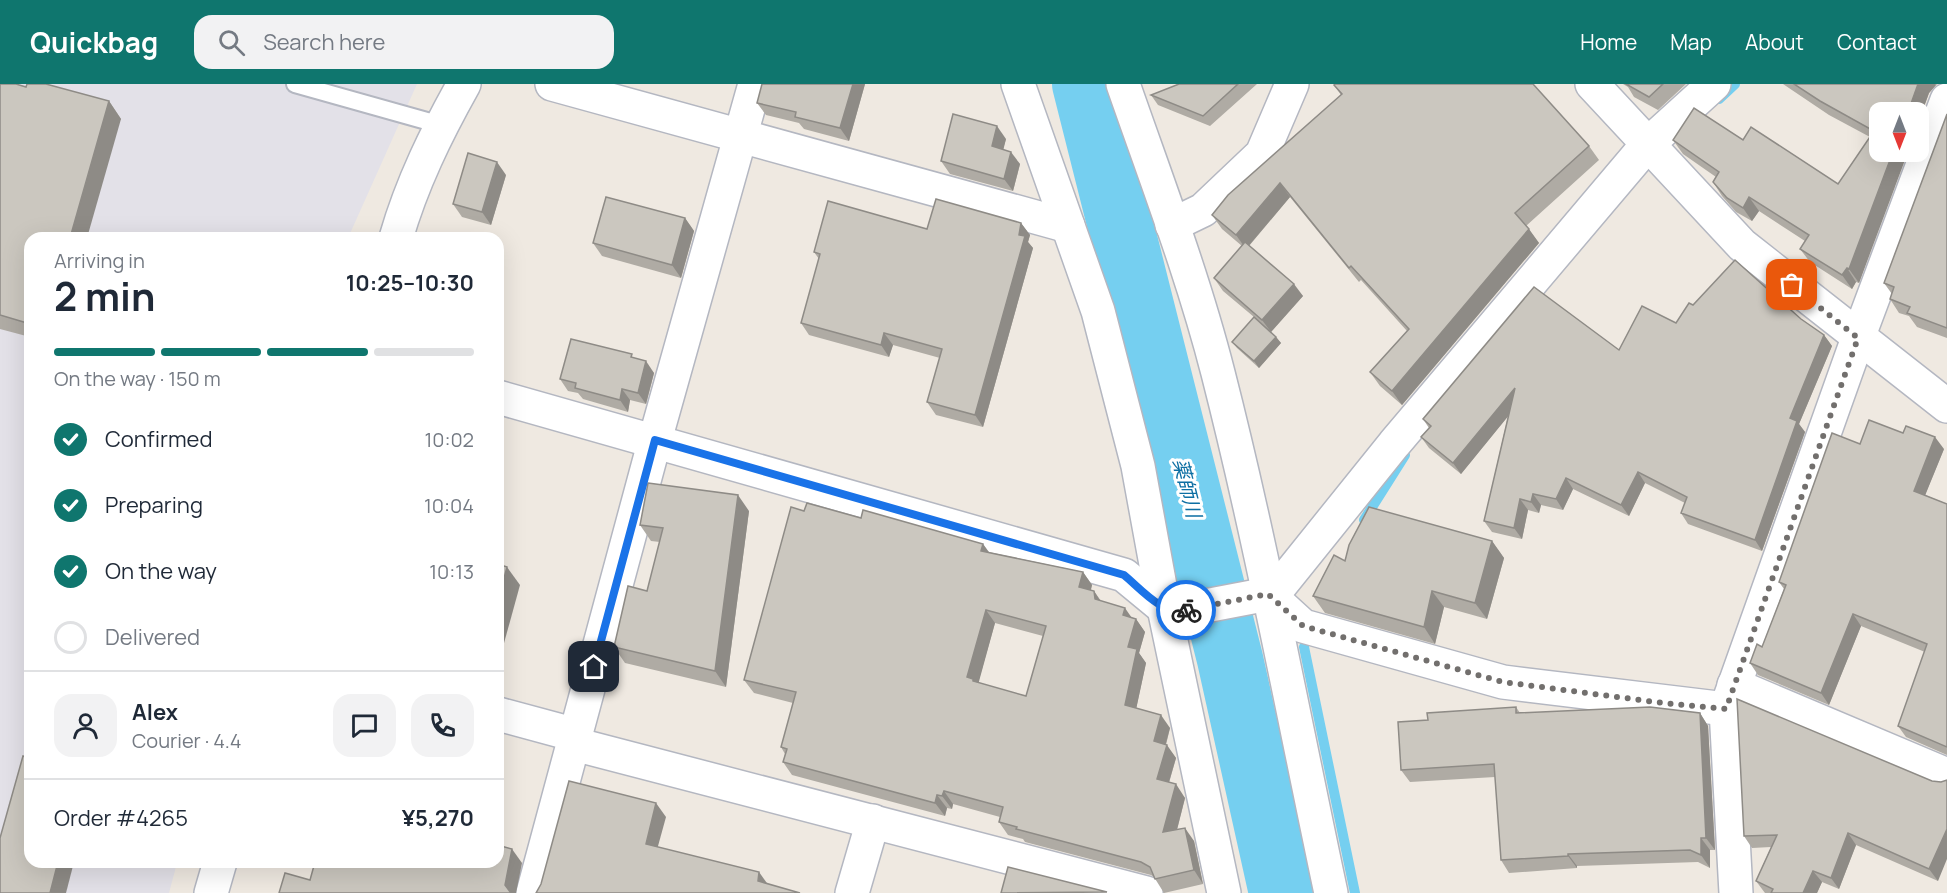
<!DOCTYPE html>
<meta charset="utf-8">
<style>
body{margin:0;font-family:Manrope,"Noto Sans JP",sans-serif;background:#f2f2f3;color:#1f2937;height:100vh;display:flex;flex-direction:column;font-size:22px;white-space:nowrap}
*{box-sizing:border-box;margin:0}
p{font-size:20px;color:#747a83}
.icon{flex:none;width:33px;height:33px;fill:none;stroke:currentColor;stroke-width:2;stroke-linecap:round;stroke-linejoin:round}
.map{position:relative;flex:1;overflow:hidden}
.drawer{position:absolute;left:24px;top:148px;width:480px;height:636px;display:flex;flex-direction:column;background:#fff;border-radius:18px;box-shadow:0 6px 24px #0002}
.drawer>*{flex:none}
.needle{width:39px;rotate:180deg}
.buttons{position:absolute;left:1869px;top:18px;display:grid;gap:12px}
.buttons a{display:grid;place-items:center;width:60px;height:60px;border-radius:12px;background:#fff;box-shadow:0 6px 24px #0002;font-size:30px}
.pin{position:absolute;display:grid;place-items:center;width:51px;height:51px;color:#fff;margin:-26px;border-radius:12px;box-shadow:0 3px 9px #0006}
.courier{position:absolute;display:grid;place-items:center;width:60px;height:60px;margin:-30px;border:4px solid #1a73e8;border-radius:50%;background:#fff;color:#222;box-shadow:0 2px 8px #0007}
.head em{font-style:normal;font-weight:700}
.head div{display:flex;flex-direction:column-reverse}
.head{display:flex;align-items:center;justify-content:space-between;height:102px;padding:0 30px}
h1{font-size:39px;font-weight:700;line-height:45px}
.bar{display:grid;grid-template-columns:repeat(4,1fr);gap:9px 6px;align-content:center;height:72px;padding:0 30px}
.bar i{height:8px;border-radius:4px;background:#e0e1e3}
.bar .on{background:#0f766e}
.bar p{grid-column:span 4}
.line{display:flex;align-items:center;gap:15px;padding:0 30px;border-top:2px solid #e0e1e3}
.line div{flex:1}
.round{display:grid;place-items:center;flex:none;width:63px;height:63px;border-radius:18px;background:#f2f2f3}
ol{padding:0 30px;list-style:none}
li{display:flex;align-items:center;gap:18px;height:66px}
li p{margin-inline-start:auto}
li .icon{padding:6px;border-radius:50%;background:#0f766e;color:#fff;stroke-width:4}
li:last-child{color:#747a83}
li i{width:33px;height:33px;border:3px solid #e0e1e3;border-radius:50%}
header{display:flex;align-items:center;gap:36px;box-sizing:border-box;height:84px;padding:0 30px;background:#0f766e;color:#fff}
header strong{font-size:28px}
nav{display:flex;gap:33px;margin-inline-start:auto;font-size:21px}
.search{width:420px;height:54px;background:#f2f2f3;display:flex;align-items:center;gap:15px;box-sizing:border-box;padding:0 21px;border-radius:18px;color:#747a83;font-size:22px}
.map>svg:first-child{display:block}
.industrial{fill:#e3e1e8}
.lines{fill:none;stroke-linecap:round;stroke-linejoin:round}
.stream{stroke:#75cff0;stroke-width:10}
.river{stroke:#75cff0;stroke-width:66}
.service-casing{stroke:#b4b7c1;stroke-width:20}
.minor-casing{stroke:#b4b7c1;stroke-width:36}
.tertiary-casing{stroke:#b4b7c1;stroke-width:36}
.service{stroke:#fff;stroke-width:16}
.minor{stroke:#fff;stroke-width:33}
.tertiary{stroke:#fff;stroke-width:33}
.wall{fill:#afaba4;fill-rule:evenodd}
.shaded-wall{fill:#8e8b86}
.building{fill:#cbc7bf;stroke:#8e8b86;stroke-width:1.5;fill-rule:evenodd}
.done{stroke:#726f6d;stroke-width:6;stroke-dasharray:0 10.8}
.route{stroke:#1a73e8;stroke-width:8}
.labels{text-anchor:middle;stroke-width:6;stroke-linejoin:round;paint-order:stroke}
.water-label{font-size:20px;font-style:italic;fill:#0d6fa3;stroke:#fff}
</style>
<header>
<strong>Quickbag</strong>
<div class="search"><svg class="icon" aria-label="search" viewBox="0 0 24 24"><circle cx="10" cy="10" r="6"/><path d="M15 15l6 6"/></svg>Search here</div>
<nav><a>Home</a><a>Map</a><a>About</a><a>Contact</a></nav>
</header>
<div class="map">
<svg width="1947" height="809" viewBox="0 0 1947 809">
<rect width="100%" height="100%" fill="#efe9e1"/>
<path class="industrial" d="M0,0H417L348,154H30V778L177,779L169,809H0Z"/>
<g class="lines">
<g class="stream">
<path d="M1719,15L1735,0"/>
<path d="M1364,436L1405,371"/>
<path d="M1304,563L1355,809"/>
</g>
<path class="river" d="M1085,0L1230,575L1282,809"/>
<defs>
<path id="service" d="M295,0L441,41"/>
<g id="minor">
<path d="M552,0L1068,142"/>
<path d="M1018,0L1098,227L1138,382L1164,524L1224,809"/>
<path d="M1123,0C1156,95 1193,191 1218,289C1262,461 1294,636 1331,809"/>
<path d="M1592,0L1742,161L1947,322"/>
<path d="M1172,141L1203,126L1262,70L1292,0"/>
<path d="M498,313L1124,491L1164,524L1179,527L1268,510"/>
<path d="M1268,510L1303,542L1503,598L1726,625"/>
<path d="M1271,513L1394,360L1647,61L1714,0"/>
<path d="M1734,601L1947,691"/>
<path d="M498,630L576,651"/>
<path d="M574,660L1146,809"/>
<path d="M533,809L655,356L755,0"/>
<path d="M852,809L873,737"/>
<path d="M1736,809L1726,625L1858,254L1947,16"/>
</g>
<g id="tertiary">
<path d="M396,154C412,99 436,50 464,0"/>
<path d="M211,809L220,778"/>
</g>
</defs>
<use href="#service" class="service-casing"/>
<use href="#minor" class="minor-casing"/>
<use href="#tertiary" class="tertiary-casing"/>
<use href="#service" class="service"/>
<use href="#minor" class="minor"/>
<use href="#tertiary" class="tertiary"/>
</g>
<g class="wall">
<path d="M0,0L26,3L109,17L121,35L30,154V253L0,245Z"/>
<path d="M865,0L849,57L804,45L799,39L766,31L757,19Z"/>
<path d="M1176,0H1257L1210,42L1158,21L1151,11L1178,1Z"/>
<path d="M1623,0H1686L1658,26L1634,13L1628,3Z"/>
<path d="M1783,0H1938L1936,1L1929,9L1918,39V28L1859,199L1856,198L1852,205L1810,178L1800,165L1805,157L1759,127L1752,137L1736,128L1722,112L1713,98L1716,93L1683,70L1673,56H1743L1838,100L1870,53L1829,31Z"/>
<path d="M1334,1L1589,62L1599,76L1526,142L1539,159L1402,321L1380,302L1370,288L1407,247L1361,196L1359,198L1290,113L1249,162L1303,212L1271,248L1276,253L1281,259L1259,284L1237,264L1232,258L1254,233L1223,207L1214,194L1242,162L1222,145L1212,131L1341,11Z"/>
<path d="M1947,30V254L1917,243L1909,232L1899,229L1890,215L1892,210L1884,199Z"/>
<path d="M1006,55L1003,65L1020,80L1013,107L950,90L941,77Z"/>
<path d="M506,91L491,141L462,133L453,120Z"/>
<path d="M685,134L694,147L681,194L602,172L593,159Z"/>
<path d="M1021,139L1030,151L1028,158L1033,164L983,343L936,331L927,318L940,274L893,261L889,273L809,251L801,239L819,175L814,168L927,145Z"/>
<path d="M1693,221L1801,235L1824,251L1832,262L1799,340L1805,348L1762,467L1688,440L1681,429L1685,419L1645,399L1629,432L1573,405L1563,426L1541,421L1539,429L1528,426L1522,455L1492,448L1484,437L1508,332L1461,390L1429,364L1421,353L1429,344L1423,335L1619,266L1676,239Z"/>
<path d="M634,274L654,289L646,320L630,316L628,328L583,315L578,309L568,307L560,295Z"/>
<path d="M1860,360L1944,365L1925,411L1947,420V671L1906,653L1898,642L1925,568L1861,542L1829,621L1758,591L1750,579L1762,563L1784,505L1779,498Z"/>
<path d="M749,427L726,603L625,579L614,563L647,507L660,458L651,457L640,441Z"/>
<path d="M804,427L861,434L983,460L989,468L1083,488L1092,501L1091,506L1094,507L1101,517L1132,534L1136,535L1145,548L1139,569L1146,579L1136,625L1170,644L1166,661L1176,674L1169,699L1185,714L1177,746L1194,757L1203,800L1164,809L1154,793L1151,791L1025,758L1023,755L1008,751L999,738L1000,733L953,720L952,725L947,724L945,732L792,691L783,678L785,670L781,663L793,619L754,609L744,596ZM995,539L1043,552L1026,612L978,599Z"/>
<path d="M1492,457L1504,474L1487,535L1444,523L1435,560L1325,529L1313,512L1345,477Z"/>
<path d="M1516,623L1520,629H1700L1708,642L1715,766H1710V784L1698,778L1577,782V784L1509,789L1501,776L1495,693L1410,698L1401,686L1428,636Z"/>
<path d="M1932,697L1941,698L1938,797L1856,761L1839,805L1822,798L1817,809H1765L1756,797L1771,763L1752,764L1744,752Z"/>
</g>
<g class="shaded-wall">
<path d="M853,0H865L849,57L840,44Z"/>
<path d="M1918,0H1935L1936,1L1929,9L1918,39V28H1908Z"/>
<path d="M109,17L121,35L87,154H70Z"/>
<path d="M997,42L1006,55L1001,75L992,62Z"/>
<path d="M1011,68L1020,80L1013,107L1004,95Z"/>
<path d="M1893,68H1908L1859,199L1849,185Z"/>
<path d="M497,78L506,91L491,141L482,128Z"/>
<path d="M1280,99L1290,113L1246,165L1236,151Z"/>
<path d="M1749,113L1759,127L1752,137L1743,124Z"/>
<path d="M685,134L694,147L681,194L672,181Z"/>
<path d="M1021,139L1030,151L1028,158L1033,164L983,343L975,331Z"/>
<path d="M1529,145L1539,159L1402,321L1392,307Z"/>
<path d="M1847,184L1856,198L1852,205L1842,191Z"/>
<path d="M1294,200L1303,212L1271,248L1262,236Z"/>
<path d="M30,227V243L27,239Z"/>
<path d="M884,249L893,261L889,273L881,261Z"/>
<path d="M1824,251L1832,262L1799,340L1805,348L1762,467L1755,456L1790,334Z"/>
<path d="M1276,253L1281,259L1259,284L1254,277Z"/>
<path d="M646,277L654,289L646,320L638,309Z"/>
<path d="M1515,304L1523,314L1461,390L1453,379Z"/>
<path d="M622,305L630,316L628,328L620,316Z"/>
<path d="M1935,353L1944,365L1922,419L1914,407Z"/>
<path d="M1638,388L1645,399L1629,432L1621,421Z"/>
<path d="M1566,394L1573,405L1563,426L1556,415Z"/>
<path d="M1533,410L1541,421L1539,429L1531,418Z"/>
<path d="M738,411L749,427L726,603L715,587Z"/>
<path d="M1520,415L1528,426L1522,455L1514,444Z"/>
<path d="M1492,457L1504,474L1487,535L1475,519Z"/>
<path d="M983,460L992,473L981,467Z"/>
<path d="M507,483L520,501L498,581V517Z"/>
<path d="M1083,488L1092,501L1088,516L1079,503Z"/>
<path d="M1094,507L1103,521L1095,515Z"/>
<path d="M1432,507L1444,523L1435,560L1424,543Z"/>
<path d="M1125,524L1134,537L1123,531Z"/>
<path d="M986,526L995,539L978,601L967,593Z"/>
<path d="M1853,530L1861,542L1829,621L1821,609Z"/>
<path d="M1136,535L1145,548L1139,569L1146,579L1134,635L1125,621L1128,563Z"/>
<path d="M1700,629L1708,642L1715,766L1706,754Z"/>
<path d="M1161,631L1170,644L1163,670L1154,657Z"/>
<path d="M1167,661L1176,674L1166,708L1157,695Z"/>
<path d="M1176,700L1185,714L1173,761L1163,748Z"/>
<path d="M944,707L953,720L952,725L942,712Z"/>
<path d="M937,711L947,724L945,732L935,719Z"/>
<path d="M656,719L666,733L655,773L646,760Z"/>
<path d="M1185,744L1194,757L1203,800L1194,786Z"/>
<path d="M1947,745V775L1938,797L1929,785Z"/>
<path d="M1848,749L1856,761L1839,805L1831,794Z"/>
<path d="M1701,754L1710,766V784L1701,771Z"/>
<path d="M512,765L522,779L516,809H511L505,801Z"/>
<path d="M1568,770L1577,782V784L1568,772Z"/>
<path d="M58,778H74L66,809H50Z"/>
<path d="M1813,787L1822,798L1817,809H1803Z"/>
<path d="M759,788L769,802L758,797Z"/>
</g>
<g class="building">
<path d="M0,0H16L26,3L27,0H46L109,17L70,154H30V227L27,239L0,231Z"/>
<path d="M762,0H853L840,44L795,33L796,28L757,19Z"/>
<path d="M1179,0H1238L1203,32L1151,11Z"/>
<path d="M1335,0H1533L1589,62L1515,129L1529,145L1392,307L1370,288L1409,245L1351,182L1349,184L1280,99L1236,151L1212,131L1228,111L1342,10L1334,1Z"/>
<path d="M1626,0H1663L1649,13Z"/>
<path d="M1794,0H1918L1908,28H1880V68H1893L1849,185L1847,184L1842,191L1800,165L1809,151L1749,113L1743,124L1727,114L1713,98L1719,88L1673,56L1694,24L1743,56L1751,43L1838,100L1874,47L1820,17Z"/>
<path d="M953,30L997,42L992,62L1011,68L1004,95L941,77Z"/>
<path d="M1947,30V244L1907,229L1910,223L1890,215L1894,203L1884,199Z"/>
<path d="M468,69L497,78L482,128L453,120Z"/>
<path d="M606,113L685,134L672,181L593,159Z"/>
<path d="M936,115L1021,139L1019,151L1025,152L975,331L927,318L942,265L884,249L881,261L801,239L820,170L814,168L828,117L927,145Z"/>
<path d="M1245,158L1294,200L1262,236L1214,194Z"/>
<path d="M1735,176L1801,235L1824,251L1790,334L1797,337L1755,456L1681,429L1687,413L1638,388L1621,421L1566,394L1556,415L1533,410L1531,418L1520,415L1514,444L1484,437L1515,304L1453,379L1421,353L1431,342L1423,335L1534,203L1619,266L1642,222L1676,239L1689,219L1693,221Z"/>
<path d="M1254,233L1276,253L1254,277L1232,258Z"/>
<path d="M571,255L632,270L631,273L646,277L638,309L622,305L620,316L575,304L576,299L560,295Z"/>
<path d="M1869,336L1903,349L1906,342L1935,353L1914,407L1947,420V663L1898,642L1927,560L1853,530L1821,609L1750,579L1757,560L1762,563L1786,501L1779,498L1832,349L1860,360Z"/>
<path d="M648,399L738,411L715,587L614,563L628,502L647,507L663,444L640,441Z"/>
<path d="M807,419L861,434L863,426L983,460L981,467L1083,488L1079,503L1094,507L1095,515L1125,524L1123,531L1136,535L1128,563L1137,565L1125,621L1161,631L1154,657L1167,661L1157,695L1176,700L1163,748L1185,744L1194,786L1155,795L1150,783L1141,778L1016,745L1017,743L999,738L1003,723L944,707L942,712L937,711L935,719L783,678L787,665L781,663L796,608L744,596L791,423L804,427ZM986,526L1046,542L1026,612L973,597V595L967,593Z"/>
<path d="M1369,423L1492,457L1475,519L1432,507L1424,543L1313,512L1334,471L1345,477L1349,461Z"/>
<path d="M498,480L507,483L498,517Z"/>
<path d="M1737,615L1932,697L1941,698L1947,696V745L1929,785L1848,749L1831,794L1813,787L1803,809H1771L1773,805L1756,797L1777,751L1744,752Z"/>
<path d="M1516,623V629L1650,623L1700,629L1706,754H1701V771L1690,766L1568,770V772L1501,776L1494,680L1401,686L1398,638L1428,636L1427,629Z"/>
<path d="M23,672L30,674V778H58L50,809H0V754Z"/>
<path d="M569,697L656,719L646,760L759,788L758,797L800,809H536L541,800Z"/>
<path d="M501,762L512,765L505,801L511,809H279L285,789L310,796L315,778H491L496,780V778H498V772Z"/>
<path d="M1008,783L1107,808L1001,809Z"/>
</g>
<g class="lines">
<path class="done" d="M1186,526L1268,510L1303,542L1503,598L1663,619L1726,625L1858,254L1792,201"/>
<path class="route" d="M594,583L655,356L1124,491C1142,506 1162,531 1186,526"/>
</g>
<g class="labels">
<g class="water-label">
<text transform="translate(1187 404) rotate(76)" y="7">薬師川</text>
</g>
</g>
</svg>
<div class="buttons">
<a><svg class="needle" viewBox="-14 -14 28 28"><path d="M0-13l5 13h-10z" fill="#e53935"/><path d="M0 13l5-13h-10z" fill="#747a83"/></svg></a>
</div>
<div class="pin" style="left:1792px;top:201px;background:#ea580c"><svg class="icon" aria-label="bag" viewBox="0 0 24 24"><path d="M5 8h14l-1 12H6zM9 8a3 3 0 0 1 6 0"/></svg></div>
<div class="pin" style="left:594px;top:583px;background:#1f2937"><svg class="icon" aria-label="home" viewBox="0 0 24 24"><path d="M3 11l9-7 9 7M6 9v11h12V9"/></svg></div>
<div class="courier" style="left:1186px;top:526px"><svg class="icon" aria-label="bike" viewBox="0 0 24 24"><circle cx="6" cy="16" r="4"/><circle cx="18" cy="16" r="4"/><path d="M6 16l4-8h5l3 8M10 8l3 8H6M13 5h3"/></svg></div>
<section class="drawer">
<div class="head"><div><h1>2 min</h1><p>Arriving in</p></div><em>10:25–10:30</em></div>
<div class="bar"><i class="on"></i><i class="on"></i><i class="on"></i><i></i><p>On the way · 150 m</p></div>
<ol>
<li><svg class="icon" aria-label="check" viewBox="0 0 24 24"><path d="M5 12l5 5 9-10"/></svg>Confirmed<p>10:02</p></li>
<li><svg class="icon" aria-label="check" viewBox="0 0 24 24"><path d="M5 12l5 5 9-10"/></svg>Preparing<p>10:04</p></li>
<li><svg class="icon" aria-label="check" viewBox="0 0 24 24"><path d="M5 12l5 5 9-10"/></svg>On the way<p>10:13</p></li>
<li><i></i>Delivered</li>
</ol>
<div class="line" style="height:108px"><a class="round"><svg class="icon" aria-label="person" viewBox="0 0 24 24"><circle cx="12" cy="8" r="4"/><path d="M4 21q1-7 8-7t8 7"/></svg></a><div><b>Alex</b><p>Courier · 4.4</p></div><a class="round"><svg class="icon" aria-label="chat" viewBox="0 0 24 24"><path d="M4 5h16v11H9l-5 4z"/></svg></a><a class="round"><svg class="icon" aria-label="phone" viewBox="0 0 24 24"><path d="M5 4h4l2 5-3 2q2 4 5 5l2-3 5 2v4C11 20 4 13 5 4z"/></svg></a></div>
<div class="line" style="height:78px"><div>Order #4265</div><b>¥5,270</b></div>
</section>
</div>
